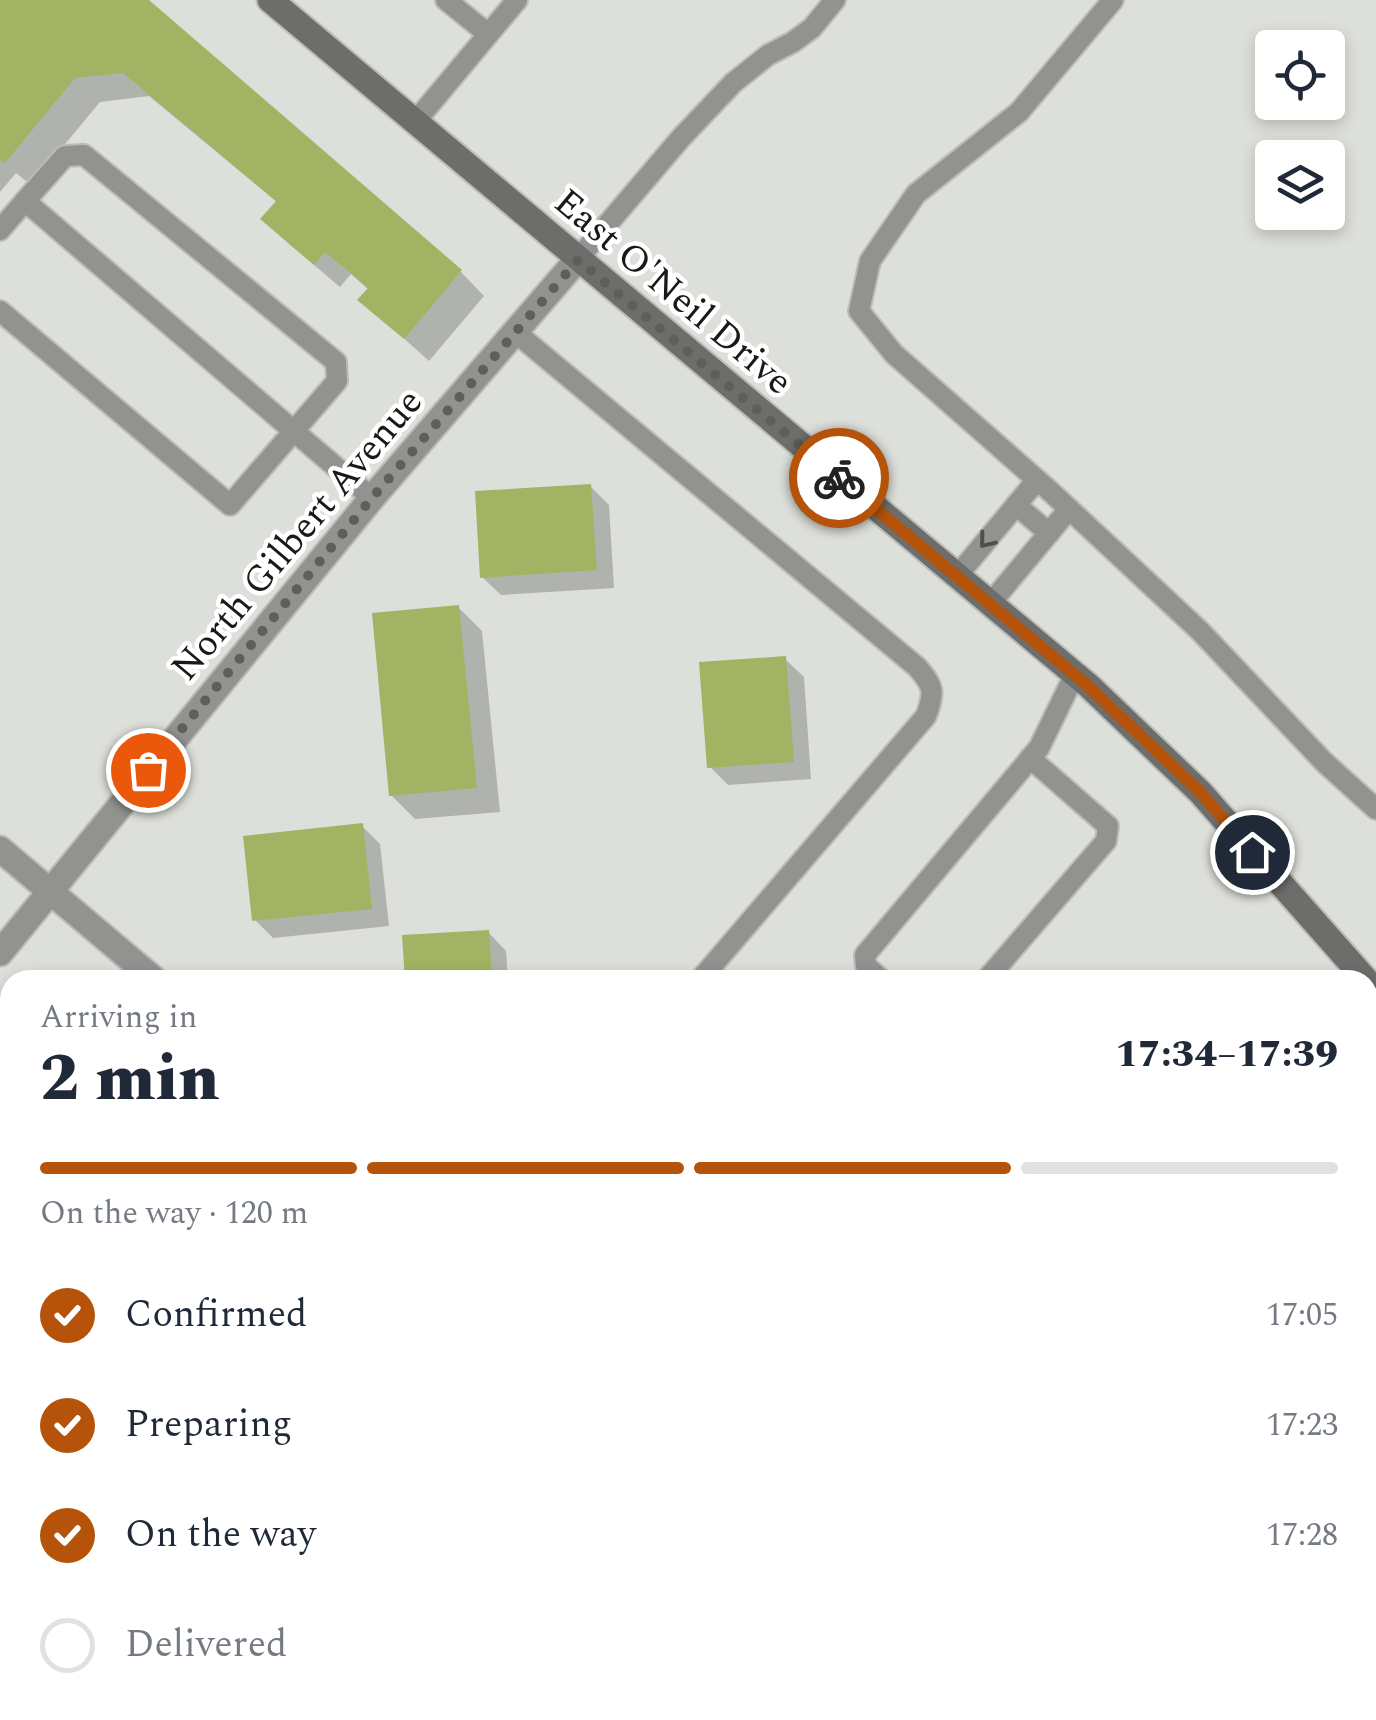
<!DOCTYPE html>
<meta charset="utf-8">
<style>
body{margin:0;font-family:Spectral,serif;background:#f2f2f3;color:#1f2937;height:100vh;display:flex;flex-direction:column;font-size:38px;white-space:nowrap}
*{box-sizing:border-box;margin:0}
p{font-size:32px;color:#747a83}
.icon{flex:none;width:55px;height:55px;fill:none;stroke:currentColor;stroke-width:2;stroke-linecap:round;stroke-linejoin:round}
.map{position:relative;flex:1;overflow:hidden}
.panel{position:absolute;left:0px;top:970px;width:1378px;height:750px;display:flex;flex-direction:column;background:#fff;border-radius:30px 30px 0 0;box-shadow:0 5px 15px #0003}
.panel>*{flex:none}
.tools{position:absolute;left:1255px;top:30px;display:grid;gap:20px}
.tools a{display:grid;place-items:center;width:90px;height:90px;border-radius:10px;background:#fff;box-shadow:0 5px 15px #0003;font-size:50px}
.pin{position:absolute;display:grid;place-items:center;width:85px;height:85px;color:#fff;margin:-42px;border:5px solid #fff;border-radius:50%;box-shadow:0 2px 10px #0007}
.courier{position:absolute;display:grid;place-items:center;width:100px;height:100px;margin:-50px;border:8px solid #b45309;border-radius:50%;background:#fff;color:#222;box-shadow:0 2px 12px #0007}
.headline em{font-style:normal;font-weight:800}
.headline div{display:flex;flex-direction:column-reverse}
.headline{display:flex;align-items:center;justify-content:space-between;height:170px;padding:0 40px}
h1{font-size:65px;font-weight:800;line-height:75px}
.bar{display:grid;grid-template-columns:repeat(4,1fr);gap:15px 10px;align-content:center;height:120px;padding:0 40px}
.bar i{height:12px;border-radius:8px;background:#e0e1e3}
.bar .selected{background:#b45309}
.bar p{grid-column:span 4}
ol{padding:0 40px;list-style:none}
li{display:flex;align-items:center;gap:30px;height:110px}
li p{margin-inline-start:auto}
li .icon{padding:10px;border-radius:50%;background:#b45309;color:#fff;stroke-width:4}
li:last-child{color:#747a83}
li i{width:55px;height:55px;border:5px solid #e0e1e3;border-radius:50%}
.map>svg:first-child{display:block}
.shadow{fill:#0003}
.building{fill:#a2b463}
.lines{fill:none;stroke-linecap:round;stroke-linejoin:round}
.lane-casing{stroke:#babcb7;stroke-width:24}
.street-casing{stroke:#babcb7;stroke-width:29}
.secondary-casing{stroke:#babcb7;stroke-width:29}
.lane{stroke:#929290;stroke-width:20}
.street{stroke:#929290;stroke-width:25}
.secondary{stroke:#6d6e6b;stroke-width:25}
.oneway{stroke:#4f504e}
.done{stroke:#5e5f5c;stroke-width:10;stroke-dasharray:0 18}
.route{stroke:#b45309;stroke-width:12}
.labels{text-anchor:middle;stroke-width:9;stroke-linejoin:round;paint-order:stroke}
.street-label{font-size:38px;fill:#191a18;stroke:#fff}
</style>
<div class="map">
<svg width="1376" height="1720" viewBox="0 0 1376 1720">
<rect width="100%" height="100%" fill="#dddfda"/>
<g class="shadow">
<path d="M0,0H145L461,272L484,296L429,361L361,300L369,290L351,274L340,287L288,243L264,219L278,203L149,96L100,102L31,185L16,173L0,192Z"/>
<path d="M591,487L609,505L614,588L501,595L482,577Z"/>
<path d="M458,607L482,631L500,812L415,819L391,795Z"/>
<path d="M785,659L804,677L811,779L728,785L710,767Z"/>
<path d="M362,826L380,844L389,926L273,938L255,920Z"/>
<path d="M488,932L506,951L508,980H407Z"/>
<path d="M10,1093V1117L0,1107Z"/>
<path d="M0,1181L10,1191V1209L0,1221Z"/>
<path d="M0,1224L10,1234L0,1247Z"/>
<path d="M1368,1370L1376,1377V1456L1373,1453L1368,1460Z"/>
<path d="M1,1709L16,1720H0Z"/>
<path d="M220,1710H317L326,1719L230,1720Z"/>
<path d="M519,1710H626L617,1720H517Z"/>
<path d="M800,1710H863L873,1720H794Z"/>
<path d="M1116,1710H1149L1140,1720H1128Z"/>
</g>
<g class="building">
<path d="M0,0H149L462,270L404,339L357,300L368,288L325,252L314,265L260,219L276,201L123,73L75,78L5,163L0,159Z"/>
<path d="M591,484L597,570L480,578L475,491Z"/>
<path d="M459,605L477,788L389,796L372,613Z"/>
<path d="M786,656L794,762L707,768L699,662Z"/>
<path d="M363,823L372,909L252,921L243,836Z"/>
<path d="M489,930L492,980H405L402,935Z"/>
<path d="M1368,1367L1376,1374V1413L1371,1419L1376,1423V1428L1368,1439Z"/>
<path d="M0,1444L10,1452V1533L0,1525Z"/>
<path d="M1376,1677V1720H1318L1326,1710H1368V1688Z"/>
<path d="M218,1710H305L317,1720H231Z"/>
<path d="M516,1710H592L583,1720H514L510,1716Z"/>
<path d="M797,1710H864L857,1720H791Z"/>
</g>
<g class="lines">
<defs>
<g id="lane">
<path d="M446,0L488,34"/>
<path d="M1113,0L1019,112L916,194L870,261L859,311L894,354L1052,493L1200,631L1324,762L1376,809"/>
<path d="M415,122L517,0"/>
<path d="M0,230L25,201L372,498"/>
<path d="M577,260L680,139L733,83L768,55L793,42L812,28L835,0"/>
<path d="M0,311L230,505L337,381L336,362L84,155L65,156L25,201"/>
<path d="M515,332L917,667C934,686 935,692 926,716L700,980"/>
<path d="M1016,505L1049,533"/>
<path d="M957,576L1037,480"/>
<path d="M990,604L1069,509"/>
<path d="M882,980L866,966L865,955L1039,748L1075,674"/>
<path d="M986,980L1106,841L1108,826L1030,758"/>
<path d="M0,1286L10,1274"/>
<path d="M0,1348L10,1357"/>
<path d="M1368,1561L1376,1550"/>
<path d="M427,1710L438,1720"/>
<path d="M945,1720L953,1710"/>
<path d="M1235,1720L1243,1710"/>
</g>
<g id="street">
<path d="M0,849L155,980"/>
<path d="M0,953L372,498L577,260"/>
<path d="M1368,1218L1376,1208"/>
<path d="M0,1604L10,1613"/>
<path d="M124,1710L135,1720"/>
<path d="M1011,1710L1022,1720"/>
<path d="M680,1720L688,1710"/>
</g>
<path id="secondary" d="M270,0L1089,686L1200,792L1366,980"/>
</defs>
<use href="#lane" class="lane-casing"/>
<use href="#street" class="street-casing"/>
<use href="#secondary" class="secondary-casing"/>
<use href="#lane" class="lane"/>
<use href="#street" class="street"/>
<use href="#secondary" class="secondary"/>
</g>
<defs><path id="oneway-chevron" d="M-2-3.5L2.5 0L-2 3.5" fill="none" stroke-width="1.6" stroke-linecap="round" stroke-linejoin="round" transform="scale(2.5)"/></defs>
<use class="oneway" href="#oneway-chevron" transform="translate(986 541) rotate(129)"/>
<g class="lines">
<path class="done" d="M148,770L372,498L578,260L839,478"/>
<path class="route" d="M839,478L1088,686L1200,792L1252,852"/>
</g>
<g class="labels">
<g class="street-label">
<text transform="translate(674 291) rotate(40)" y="13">East O'Neil Drive</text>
<text transform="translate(296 534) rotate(-50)" y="13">North Gilbert Avenue</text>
</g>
</g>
</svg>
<div class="tools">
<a><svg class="icon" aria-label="locate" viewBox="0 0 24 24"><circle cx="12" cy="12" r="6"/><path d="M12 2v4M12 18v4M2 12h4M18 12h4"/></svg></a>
<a><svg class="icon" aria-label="layers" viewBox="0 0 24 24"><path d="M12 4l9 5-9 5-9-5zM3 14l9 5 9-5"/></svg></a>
</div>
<div class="pin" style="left:148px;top:770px;background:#ea580c"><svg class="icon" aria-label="bag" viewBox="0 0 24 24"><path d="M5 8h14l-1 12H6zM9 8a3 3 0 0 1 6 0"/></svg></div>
<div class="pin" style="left:1252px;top:852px;background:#1f2937"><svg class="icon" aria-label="home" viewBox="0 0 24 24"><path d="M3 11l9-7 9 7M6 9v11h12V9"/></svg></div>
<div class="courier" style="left:839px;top:478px"><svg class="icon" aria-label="bike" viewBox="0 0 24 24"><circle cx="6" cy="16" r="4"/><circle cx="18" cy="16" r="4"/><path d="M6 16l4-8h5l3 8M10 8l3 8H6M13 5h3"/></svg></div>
<section class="panel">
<div class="headline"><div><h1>2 min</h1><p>Arriving in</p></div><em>17:34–17:39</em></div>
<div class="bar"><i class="selected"></i><i class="selected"></i><i class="selected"></i><i></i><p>On the way · 120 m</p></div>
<ol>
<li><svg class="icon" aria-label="check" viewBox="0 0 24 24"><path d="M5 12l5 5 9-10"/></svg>Confirmed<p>17:05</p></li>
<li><svg class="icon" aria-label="check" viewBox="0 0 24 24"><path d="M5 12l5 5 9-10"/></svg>Preparing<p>17:23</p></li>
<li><svg class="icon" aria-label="check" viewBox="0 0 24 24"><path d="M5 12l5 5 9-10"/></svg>On the way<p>17:28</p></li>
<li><i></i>Delivered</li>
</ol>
</section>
</div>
